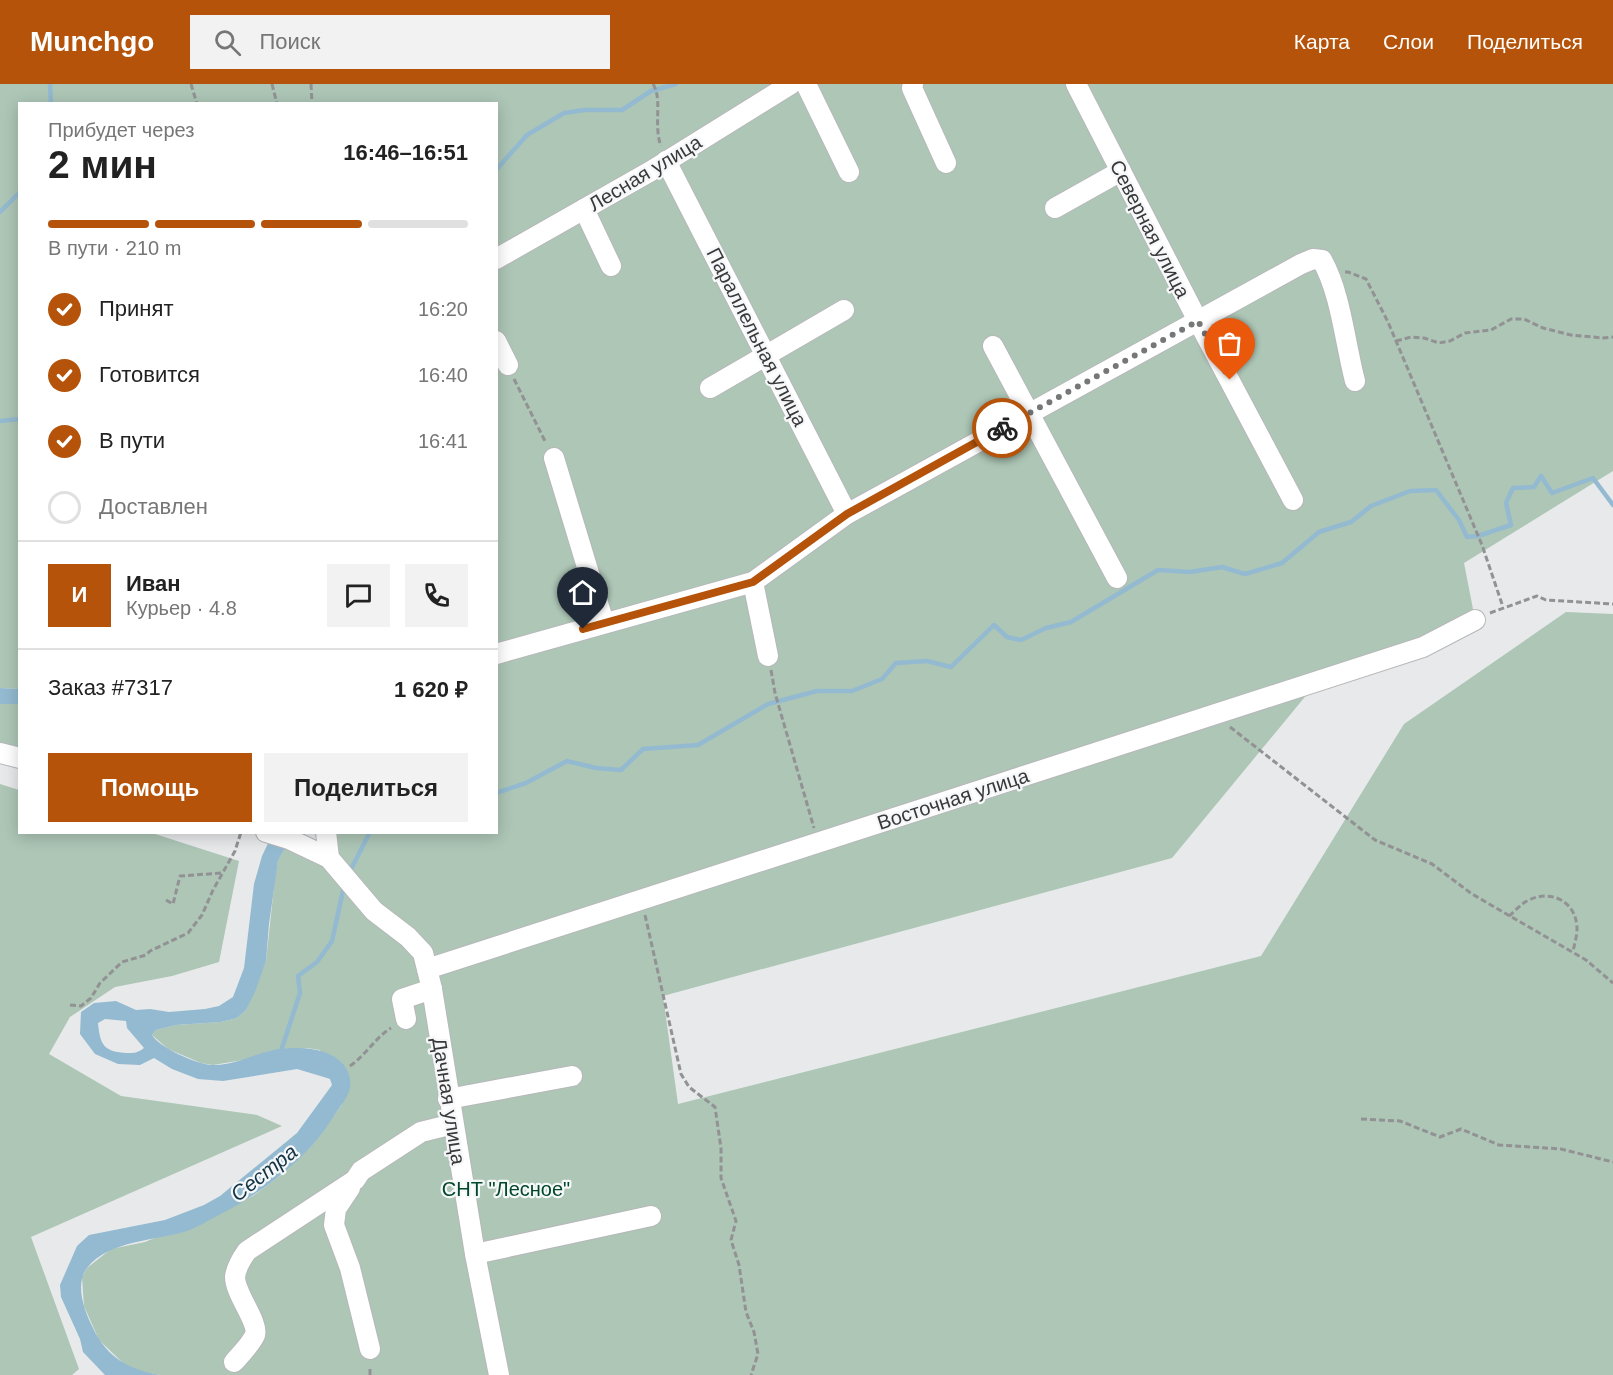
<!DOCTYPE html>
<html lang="ru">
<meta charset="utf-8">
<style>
body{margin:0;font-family:Helvetica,sans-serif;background:#f2f2f2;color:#222;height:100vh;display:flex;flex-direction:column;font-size:22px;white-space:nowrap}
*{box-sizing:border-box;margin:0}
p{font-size:20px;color:#767676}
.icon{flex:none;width:33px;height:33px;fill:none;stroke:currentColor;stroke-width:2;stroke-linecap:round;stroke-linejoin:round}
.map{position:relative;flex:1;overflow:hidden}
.side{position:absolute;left:18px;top:18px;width:480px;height:732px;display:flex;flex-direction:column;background:#fff;border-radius:0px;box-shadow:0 3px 15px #0003}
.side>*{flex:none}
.pin{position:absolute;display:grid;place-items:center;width:51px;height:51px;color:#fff;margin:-62px -26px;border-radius:50% 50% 50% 0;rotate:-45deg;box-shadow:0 0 6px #0007}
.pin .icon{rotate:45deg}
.courier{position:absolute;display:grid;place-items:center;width:60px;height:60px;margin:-30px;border:4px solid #b45309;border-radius:50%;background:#fff;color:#222;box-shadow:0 2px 8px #0007}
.overview em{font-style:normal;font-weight:600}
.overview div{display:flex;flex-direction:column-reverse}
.overview{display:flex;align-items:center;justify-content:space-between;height:102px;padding:0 30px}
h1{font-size:39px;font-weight:600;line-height:45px}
.bar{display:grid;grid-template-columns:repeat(4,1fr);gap:9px 6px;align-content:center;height:72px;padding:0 30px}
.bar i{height:8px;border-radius:4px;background:#e0e0e0}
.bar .active{background:#b45309}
.bar p{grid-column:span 4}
.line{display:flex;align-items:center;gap:15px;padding:0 30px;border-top:2px solid #e0e0e0}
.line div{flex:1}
.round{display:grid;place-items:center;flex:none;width:63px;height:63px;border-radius:0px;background:#f2f2f2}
ol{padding:0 30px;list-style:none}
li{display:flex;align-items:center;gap:18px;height:66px}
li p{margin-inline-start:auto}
li .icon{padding:6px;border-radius:50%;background:#b45309;color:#fff;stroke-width:4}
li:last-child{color:#767676}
li i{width:33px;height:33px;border:3px solid #e0e0e0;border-radius:50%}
.button{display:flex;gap:12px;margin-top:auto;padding:12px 30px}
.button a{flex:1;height:69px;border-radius:0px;background:#b45309;color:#fff;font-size:24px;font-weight:600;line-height:69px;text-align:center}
.button a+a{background:#f2f2f2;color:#222}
header{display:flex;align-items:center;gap:36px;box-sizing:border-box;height:84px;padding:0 30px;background:#b45309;color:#fff}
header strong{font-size:28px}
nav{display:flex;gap:33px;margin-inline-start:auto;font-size:21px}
.search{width:420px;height:54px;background:#f2f2f2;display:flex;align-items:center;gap:15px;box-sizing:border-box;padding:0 21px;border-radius:0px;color:#767676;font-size:22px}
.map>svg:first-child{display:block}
.green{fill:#adc6b6}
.water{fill:#93bad0;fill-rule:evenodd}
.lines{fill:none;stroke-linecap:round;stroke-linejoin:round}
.stream{stroke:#93bad0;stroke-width:4.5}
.minor-casing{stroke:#b7b8ba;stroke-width:22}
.path{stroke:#929294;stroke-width:3;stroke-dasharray:6 3;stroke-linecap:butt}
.minor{stroke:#fff;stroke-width:20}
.done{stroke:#767778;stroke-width:6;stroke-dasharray:0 10.8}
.route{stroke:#b45309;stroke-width:8}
.labels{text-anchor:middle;stroke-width:4.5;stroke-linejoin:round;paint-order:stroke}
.street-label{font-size:20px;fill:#39393a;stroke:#f6f7f9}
.park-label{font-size:20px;fill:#00472a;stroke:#f6f7f9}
.water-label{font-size:21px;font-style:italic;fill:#123445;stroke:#f6f7f9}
</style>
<header>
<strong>Munchgo</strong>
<div class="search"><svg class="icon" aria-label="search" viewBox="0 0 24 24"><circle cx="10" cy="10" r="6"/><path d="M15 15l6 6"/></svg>Поиск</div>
<nav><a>Карта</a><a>Слои</a><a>Поделиться</a></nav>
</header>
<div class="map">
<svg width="1613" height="1291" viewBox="0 0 1613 1291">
<rect width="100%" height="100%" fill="#e8e9eb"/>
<g class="green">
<path d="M0,0H1613V387L1464,479L1473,525L1470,538L1318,597L1172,774L663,912L678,1020L1261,872L1404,640L1566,528L1613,530V1291H161L139,1287L123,1279L99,1256L84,1222L82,1193L87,1184L111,1165L145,1158L253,1112L281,1091L308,1065L342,1021L320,966L307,964L269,967L249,975L213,981L201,979L168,965L152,951L156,946L176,941L221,938L237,934L246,926L266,877L275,794L278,777L286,759L331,777L326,749L496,748V20H20L19,605L0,604Z"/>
<path d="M0,620H19V664L0,661Z"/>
<path d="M0,700L19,706L20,748L152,749L239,777L219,878L172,892L115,903L70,933L49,970L121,1012L257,1031L282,1042L31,1153L79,1285L72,1291H0Z"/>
</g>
<g class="water">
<path d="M0,604L19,605V620H0Z"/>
<path d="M273,749L289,755L278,777L269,840L266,877L255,908L246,926L237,934L221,938L176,941L156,946L152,951C160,964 196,980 212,981C232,982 250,972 269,967C294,961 344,961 350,995C353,1010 339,1023 332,1035C305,1077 263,1108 219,1131C209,1136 198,1143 187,1147C155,1157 109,1156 87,1184C74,1201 85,1228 93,1244C107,1274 130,1286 161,1291H105L83,1268L80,1255L61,1213L60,1201L77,1162L89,1151L165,1136L204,1121L220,1112L297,1049L332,1001L330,995L327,994L297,985L223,997L198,995L172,985L154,974L140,981L118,980L95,970L80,950L81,928L94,919L116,917L136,926L150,925L169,928L205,925L219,922L233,913L244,884L254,800L262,772ZM105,935L126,937L127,944L144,964C137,969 135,969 127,969C104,968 100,961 98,939Z"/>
</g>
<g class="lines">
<g class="stream">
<path d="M50,0L51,20"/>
<path d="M496,86L527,51L564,29L584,26H622L651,7L676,0"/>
<path d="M0,128L20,108"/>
<path d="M0,337L20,335"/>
<path d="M496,709L526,699L567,677L596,684L621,686L643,665L698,661L768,620L817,607H852L882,595L896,579L927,577L951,583L994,541L1007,553L1021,556L1046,544L1071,538L1158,486L1190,488L1222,483L1245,490L1282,479L1319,448L1351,438L1371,422L1410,407L1436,406L1459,436L1467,453L1478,452L1511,441L1506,419L1513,404L1534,403L1541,392L1552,409L1593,394L1613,421"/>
<path d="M349,789L370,748"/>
<path d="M280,970L300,909L298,892L317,878L332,857L344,802"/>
</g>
<defs>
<g id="minor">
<path d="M806,0L849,88"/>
<path d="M913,0L912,4L946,79"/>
<path d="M1076,0L1198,237L1293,416"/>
<path d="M666,77L847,430"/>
<path d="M1055,124L1121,87"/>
<path d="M584,125L611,182"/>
<path d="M496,175L651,87L791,0"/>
<path d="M496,257L508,281"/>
<path d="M993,262L1117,494"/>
<path d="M710,304L844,226"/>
<path d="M554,374L604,539"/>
<path d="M753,498L768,572"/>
<path d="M496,570L753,498L847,430L1301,180L1313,175L1322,176C1341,210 1345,259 1355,297"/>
<path d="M0,669L20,674"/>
<path d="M266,748L289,755L329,774L374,827L408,853L423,869L432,905L475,1170L499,1291"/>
<path d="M326,748L329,774"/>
<path d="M427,885L1423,563L1475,536"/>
<path d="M406,935L402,915L432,905"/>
<path d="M448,1015L572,992"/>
<path d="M350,1104L336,1125L334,1141L350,1184L370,1265"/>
<path d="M475,1170L651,1132"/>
<path d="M234,1278C241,1270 251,1260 255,1251C259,1238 235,1210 235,1193C236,1183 242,1174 247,1167L355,1096L361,1087L421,1048L453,1040"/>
</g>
</defs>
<use href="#minor" class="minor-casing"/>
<g class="path">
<path d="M191,0L197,20"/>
<path d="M272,0L277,20"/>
<path d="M311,0L312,20"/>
<path d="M653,0C663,16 653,41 661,62"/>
<path d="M1345,188H1348L1366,195L1388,238L1482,461L1503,523"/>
<path d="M1396,257L1411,253L1424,254L1439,259L1450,257L1465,249L1491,246L1511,235H1524L1543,244L1571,251L1603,254L1613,253"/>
<path d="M514,295L546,359"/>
<path d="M1490,529L1537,512L1546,516L1613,520"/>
<path d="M771,586L775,609L814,744"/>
<path d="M1230,643L1375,756L1432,780L1472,810L1586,876L1613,899"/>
<path d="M166,816L173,820L180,792L222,789"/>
<path d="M645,831L681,990L689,1003L715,1023L721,1064V1094L736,1137L731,1156L739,1181L746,1228L754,1248L758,1270L751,1291"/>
<path d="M1509,832C1515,827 1521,820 1527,817C1551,804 1577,818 1577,845C1577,853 1574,861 1573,868"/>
<path d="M70,921L81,922L91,914L100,899L122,878L146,871L150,867L188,849L202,831L213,806L235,767L241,748"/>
<path d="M350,982C366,971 375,954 391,944"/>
<path d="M1361,1035L1400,1037L1440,1053L1461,1045L1499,1061L1561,1065L1613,1078"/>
<path d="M370,1291V1282"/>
</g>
<use href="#minor" class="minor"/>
</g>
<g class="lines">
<path class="done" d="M1002,344L1198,237L1230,296"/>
<path class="route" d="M583,545L753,498L847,430L1002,344"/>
</g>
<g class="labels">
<g class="street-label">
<text transform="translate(645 89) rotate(-31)" y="7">Лесная улица</text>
<text transform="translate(1150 145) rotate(63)" y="7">Северная улица</text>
<text transform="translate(757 253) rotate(63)" y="7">Параллельная улица</text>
<text transform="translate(953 715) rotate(-18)" y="7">Восточная улица</text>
<text transform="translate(449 1017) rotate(81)" y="7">Дачная улица</text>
</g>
<g class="park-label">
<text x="506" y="1112">СНТ "Лесное"</text>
</g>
<g class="water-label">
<text transform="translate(264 1089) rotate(-38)" y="7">Сестра</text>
</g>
</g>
</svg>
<div class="pin" style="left:1230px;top:296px;background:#ea580c"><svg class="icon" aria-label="bag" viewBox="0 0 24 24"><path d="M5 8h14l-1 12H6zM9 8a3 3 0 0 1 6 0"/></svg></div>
<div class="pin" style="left:583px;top:545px;background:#1f2937"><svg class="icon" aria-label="home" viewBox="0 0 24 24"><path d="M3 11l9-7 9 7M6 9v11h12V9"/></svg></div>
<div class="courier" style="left:1002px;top:344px"><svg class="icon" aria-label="bike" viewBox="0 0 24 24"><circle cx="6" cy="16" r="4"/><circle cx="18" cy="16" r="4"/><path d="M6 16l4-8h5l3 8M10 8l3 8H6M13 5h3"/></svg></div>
<section class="side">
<div class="overview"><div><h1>2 мин</h1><p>Прибудет через</p></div><em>16:46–16:51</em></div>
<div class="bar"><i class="active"></i><i class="active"></i><i class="active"></i><i></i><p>В пути · 210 m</p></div>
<ol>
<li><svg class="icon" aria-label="check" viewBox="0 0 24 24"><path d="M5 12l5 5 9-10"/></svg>Принят<p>16:20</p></li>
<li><svg class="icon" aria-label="check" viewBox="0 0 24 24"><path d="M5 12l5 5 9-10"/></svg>Готовится<p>16:40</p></li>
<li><svg class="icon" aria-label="check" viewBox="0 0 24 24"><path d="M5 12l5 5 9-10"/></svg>В пути<p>16:41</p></li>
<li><i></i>Доставлен</li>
</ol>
<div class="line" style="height:108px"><b class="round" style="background:#b45309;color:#fff">И</b><div><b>Иван</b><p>Курьер · 4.8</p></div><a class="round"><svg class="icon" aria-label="chat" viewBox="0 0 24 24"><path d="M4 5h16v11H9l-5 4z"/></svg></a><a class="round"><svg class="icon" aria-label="phone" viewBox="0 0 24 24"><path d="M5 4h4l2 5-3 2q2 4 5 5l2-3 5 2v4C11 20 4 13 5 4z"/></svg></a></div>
<div class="line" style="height:78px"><div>Заказ #7317</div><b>1 620 ₽</b></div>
<div class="button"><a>Помощь</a><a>Поделиться</a></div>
</section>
</div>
